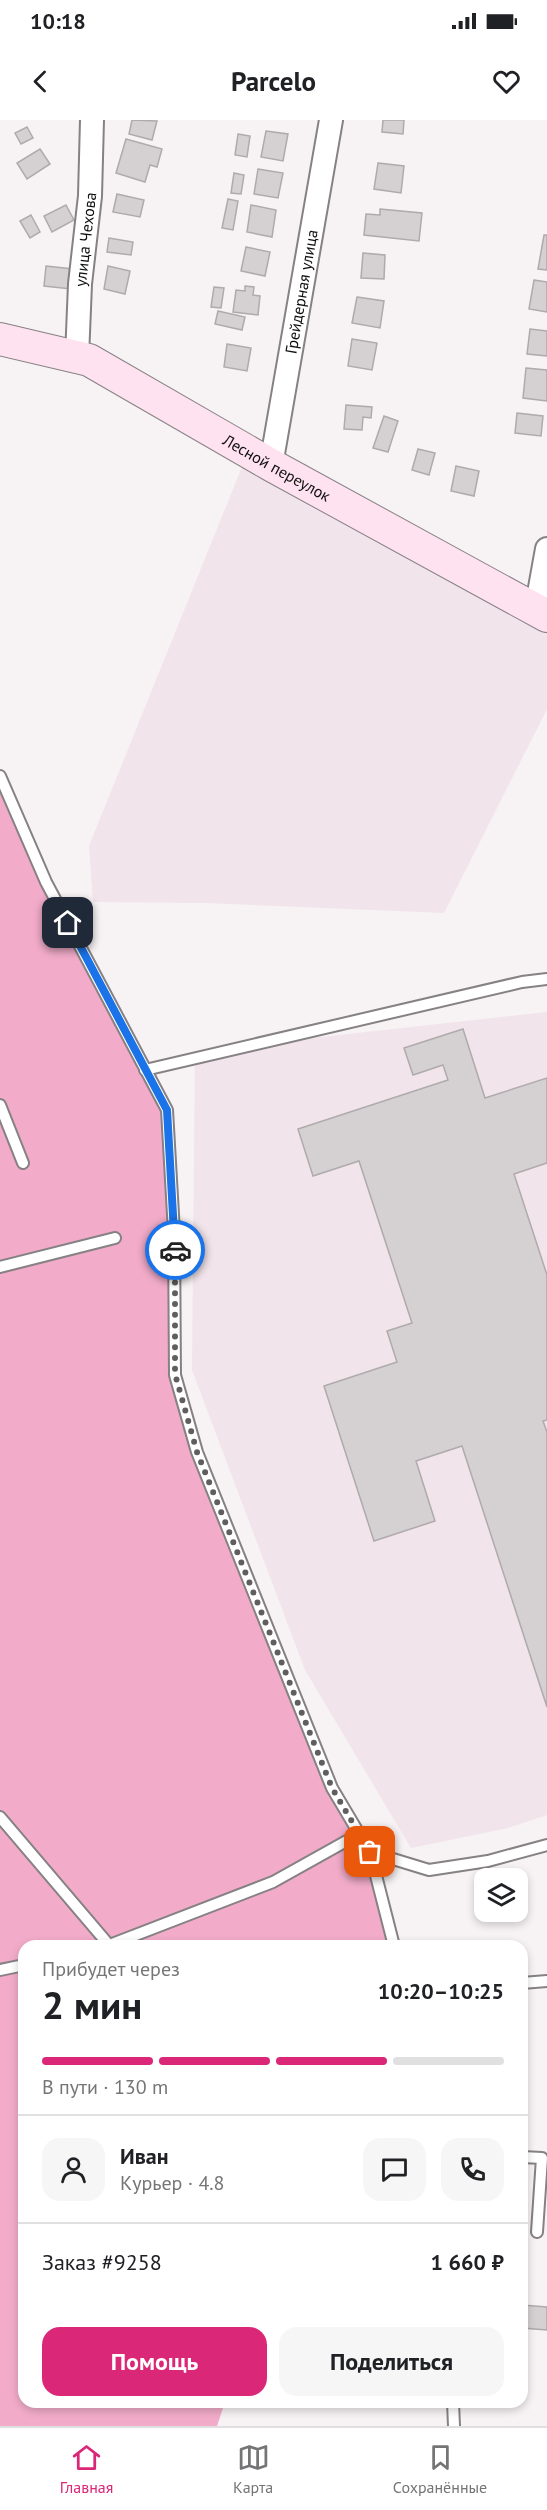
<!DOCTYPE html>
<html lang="ru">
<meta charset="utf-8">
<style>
body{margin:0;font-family:"PT Sans",sans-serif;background:#f6f6f6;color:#202124;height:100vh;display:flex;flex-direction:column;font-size:22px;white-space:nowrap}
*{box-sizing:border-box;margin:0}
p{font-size:20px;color:#757577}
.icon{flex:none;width:33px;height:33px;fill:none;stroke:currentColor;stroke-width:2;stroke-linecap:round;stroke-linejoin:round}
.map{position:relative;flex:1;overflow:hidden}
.panel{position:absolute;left:18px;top:1820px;width:510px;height:468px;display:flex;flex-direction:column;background:#fff;border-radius:18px;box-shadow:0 3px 9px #0003}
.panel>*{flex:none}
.tools{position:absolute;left:474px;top:1748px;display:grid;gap:12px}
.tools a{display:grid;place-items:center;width:54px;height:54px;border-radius:12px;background:#fff;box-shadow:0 3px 9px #0003;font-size:30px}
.pin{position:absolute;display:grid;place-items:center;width:51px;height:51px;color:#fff;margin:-26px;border-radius:12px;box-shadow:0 3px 9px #0006}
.courier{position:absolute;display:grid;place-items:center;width:60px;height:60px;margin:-30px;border:4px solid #1a73e8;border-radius:50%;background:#fff;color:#222;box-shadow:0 2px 8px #0007}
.head em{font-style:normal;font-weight:700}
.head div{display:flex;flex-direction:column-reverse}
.head{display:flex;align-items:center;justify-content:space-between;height:102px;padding:0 24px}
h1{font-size:39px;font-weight:700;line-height:45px}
.bar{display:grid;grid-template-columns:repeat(4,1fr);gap:9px 6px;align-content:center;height:72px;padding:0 24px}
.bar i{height:8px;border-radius:4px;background:#e0e0e0}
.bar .active{background:#db2777}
.bar p{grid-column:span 4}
.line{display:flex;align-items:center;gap:15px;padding:0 24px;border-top:2px solid #e0e0e0}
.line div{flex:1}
.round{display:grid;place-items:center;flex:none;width:63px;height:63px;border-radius:18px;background:#f6f6f6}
.cta{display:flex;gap:12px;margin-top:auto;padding:12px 24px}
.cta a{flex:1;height:69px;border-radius:18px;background:#db2777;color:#fff;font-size:24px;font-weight:700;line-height:69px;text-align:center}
.cta a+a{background:#f6f6f6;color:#202124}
.status{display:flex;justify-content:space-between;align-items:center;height:42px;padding:0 30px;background:#fff;direction:ltr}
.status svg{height:16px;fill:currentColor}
header{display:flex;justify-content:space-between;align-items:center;height:78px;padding:0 24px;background:#fff;font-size:27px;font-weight:700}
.menu{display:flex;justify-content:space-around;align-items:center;height:84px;border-top:2px solid #e0e0e0;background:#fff;font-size:16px;color:#757577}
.menu a{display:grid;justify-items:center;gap:3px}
.menu .active{color:#db2777}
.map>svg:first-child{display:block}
.built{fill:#f1e4ea}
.green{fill:#f2acca}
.building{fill:#d5d0d2;stroke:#afaaab;stroke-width:1.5}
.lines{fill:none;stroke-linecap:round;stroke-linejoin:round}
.service-casing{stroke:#868183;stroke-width:14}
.minor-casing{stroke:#868183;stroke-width:26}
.secondary-casing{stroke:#868183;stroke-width:34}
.service{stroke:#fff;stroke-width:10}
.minor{stroke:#fff;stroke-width:22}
.secondary{stroke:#fee2ef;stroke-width:32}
.done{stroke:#615e5f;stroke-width:6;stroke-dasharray:0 10.8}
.route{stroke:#1a73e8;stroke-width:8}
.labels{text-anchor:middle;stroke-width:4.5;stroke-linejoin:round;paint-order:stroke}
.street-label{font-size:16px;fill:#100f0f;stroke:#fff}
</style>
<div class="status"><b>10:18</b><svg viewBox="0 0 49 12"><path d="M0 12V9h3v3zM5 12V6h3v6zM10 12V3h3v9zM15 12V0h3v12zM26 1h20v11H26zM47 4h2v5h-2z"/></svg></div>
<header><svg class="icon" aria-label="back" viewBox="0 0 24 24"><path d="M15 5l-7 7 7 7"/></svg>Parcelo<svg class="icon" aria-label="heart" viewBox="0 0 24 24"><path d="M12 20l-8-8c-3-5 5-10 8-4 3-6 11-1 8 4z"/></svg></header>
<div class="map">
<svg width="547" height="2306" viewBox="0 0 547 2306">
<rect width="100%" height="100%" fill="#f7f2f4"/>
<g class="built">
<path d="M248,332L547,496V589L444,793L207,783L93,782L89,726Z"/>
<path d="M547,892V1695L508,1708L411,1728L305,1550L192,1250L195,931Z"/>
</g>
<path class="green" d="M0,656L46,762L167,990L175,1255L197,1332L332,1668L370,1732L394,1825L24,1826V2282H225L217,2306H0Z"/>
<g class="building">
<path d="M132,0L157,1L152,20L129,14Z"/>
<path d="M383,0H404L403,14L382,12Z"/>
<path d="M27,7L33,18L21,24L15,13Z"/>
<path d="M266,11L288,14L283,41L261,37Z"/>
<path d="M238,14L250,16L247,37L235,35Z"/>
<path d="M126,19L162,29L157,47L150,45L145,62L116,53Z"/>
<path d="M40,29L50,44L27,59L17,43Z"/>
<path d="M378,43L404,46L401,73L374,69Z"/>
<path d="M258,49L283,53L278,78L254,74Z"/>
<path d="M234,53L244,55L241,74L231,73Z"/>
<path d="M117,74L144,80L140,97L113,92Z"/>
<path d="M228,79L238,81L233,110L222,108Z"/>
<path d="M66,85L74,100L52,112L44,96Z"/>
<path d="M251,85L276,90L272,117L247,112Z"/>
<path d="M380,89L422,93L419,121L364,115L366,94L380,95Z"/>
<path d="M31,95L40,112L30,118L20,101Z"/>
<path d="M544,115H547V150L538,149Z"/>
<path d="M109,118L133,122L131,135L107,132Z"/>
<path d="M246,127L270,132L265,156L241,151Z"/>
<path d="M363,133L385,135L384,159L361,158Z"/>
<path d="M46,146L73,149L71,169L44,166Z"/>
<path d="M108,146L130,151L125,174L104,169Z"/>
<path d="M534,160L547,162V192L529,189Z"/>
<path d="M245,166L254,167L253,175L260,176L258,195L233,192L236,170L245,171Z"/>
<path d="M214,167L224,168L221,188L211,187Z"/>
<path d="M357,177L384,181L380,208L352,203Z"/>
<path d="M218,191L245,197L242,210L215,204Z"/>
<path d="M530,209L547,211V236L527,234Z"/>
<path d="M352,219L377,223L372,250L348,246Z"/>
<path d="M227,224L251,228L247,251L224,247Z"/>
<path d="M526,248L547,250V281L523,278Z"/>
<path d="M346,285L372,287L371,298L363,297L362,310L344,309Z"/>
<path d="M517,293L543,296L541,316L515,313Z"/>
<path d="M384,296L398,301L388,332L373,328Z"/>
<path d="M418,329L435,333L429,355L412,350Z"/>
<path d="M456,346L479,351L474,376L451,371Z"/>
<path d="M463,909L485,978L547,958V1043L514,1054L547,1155V1300L543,1301L547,1312V1587L462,1326L416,1341L435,1401L374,1421L324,1266L397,1242L387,1211L412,1203L359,1041L313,1056L298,1009L448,960L443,945L413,955L404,928Z"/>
<path d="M522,2185L547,2187V2210L522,2208Z"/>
</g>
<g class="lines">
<defs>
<g id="service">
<path d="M0,656L46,762L167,990L174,1112L175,1255L197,1332L332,1668L370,1732L429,1750L488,1741L547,1725"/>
<path d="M145,950L522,862L547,859"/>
<path d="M0,985L23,1043"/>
<path d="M0,1147L115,1118"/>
<path d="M0,1697L109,1825"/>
<path d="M370,1732L394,1826"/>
<path d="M107,1826L273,1762L359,1714"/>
<path d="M0,1850L24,1845"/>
<path d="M522,1863L547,1861"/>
<path d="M522,2037L542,2038L537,2112"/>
<path d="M453,2282L454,2306"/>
</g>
<g id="minor">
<path id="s1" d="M77,237L80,164L90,76L92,0"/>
<path id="s2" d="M271,345L331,0"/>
<path d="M536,490L547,429"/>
</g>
<g id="secondary">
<path id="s3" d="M0,219L89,240L271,345L547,496"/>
</g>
</defs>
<use href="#service" class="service-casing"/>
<use href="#minor" class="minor-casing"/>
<use href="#secondary" class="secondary-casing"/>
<use href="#service" class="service"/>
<use href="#minor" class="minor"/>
<use href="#secondary" class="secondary"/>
</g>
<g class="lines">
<path class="done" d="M175,1130V1254L197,1332L332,1668L370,1732"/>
<path class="route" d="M68,803L167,990L175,1130"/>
</g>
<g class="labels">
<g class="street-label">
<text dy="6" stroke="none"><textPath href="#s1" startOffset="118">улица Чехова</textPath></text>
<text dy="6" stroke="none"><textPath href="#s2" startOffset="176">Грейдерная улица</textPath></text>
<text dy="6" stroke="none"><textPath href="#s3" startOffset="308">Лесной переулок</textPath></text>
</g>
</g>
</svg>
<div class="tools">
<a><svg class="icon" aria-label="layers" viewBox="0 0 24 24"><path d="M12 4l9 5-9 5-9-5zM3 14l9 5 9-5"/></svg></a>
</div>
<div class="pin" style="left:370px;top:1732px;background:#ea580c"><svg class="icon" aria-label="bag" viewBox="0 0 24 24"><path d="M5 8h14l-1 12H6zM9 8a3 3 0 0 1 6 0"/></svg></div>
<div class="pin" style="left:68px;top:803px;background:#1f2937"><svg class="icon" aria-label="home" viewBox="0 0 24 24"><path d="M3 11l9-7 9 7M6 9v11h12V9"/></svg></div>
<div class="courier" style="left:175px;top:1130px"><svg class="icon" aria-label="car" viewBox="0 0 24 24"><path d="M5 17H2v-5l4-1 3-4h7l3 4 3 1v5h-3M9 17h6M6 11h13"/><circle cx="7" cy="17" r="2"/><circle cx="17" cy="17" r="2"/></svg></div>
<section class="panel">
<div class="head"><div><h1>2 мин</h1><p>Прибудет через</p></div><em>10:20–10:25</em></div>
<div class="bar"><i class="active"></i><i class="active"></i><i class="active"></i><i></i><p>В пути · 130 m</p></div>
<div class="line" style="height:108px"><a class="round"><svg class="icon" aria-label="person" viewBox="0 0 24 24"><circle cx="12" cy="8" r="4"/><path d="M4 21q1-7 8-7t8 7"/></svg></a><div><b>Иван</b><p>Курьер · 4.8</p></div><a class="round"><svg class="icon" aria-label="chat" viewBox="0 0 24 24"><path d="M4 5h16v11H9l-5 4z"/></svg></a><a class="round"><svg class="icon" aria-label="phone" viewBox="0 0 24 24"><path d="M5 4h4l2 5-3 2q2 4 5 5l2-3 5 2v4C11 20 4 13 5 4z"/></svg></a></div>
<div class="line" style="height:78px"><div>Заказ #9258</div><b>1 660 ₽</b></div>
<div class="cta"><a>Помощь</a><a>Поделиться</a></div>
</section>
</div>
<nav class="menu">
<a class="active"><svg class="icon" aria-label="home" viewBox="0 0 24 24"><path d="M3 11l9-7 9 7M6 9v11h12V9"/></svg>Главная</a>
<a><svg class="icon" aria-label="map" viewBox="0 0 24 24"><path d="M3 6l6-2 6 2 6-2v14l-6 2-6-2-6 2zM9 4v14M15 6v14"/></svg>Карта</a>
<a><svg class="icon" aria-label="saved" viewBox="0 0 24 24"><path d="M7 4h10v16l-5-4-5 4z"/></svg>Сохранённые</a>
</nav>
